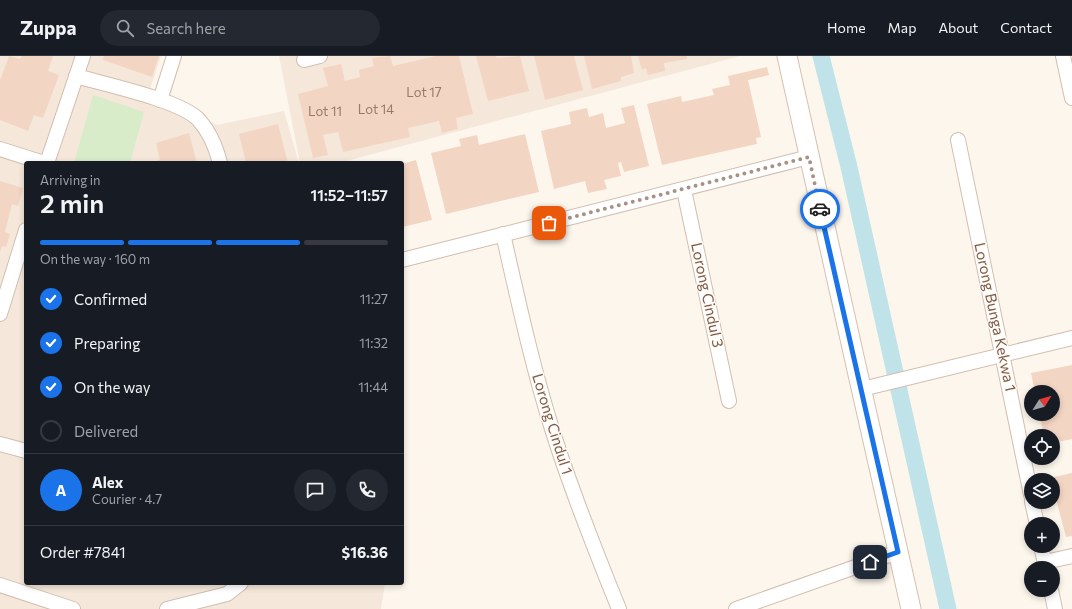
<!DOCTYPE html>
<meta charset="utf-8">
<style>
body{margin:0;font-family:Commissioner,sans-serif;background:#242831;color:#f1f3f6;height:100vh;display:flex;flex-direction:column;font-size:15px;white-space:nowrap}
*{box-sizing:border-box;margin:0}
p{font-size:13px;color:#9ea1a6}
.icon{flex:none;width:22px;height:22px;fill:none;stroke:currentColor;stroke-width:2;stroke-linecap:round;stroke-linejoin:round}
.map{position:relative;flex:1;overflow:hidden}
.sheet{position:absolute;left:24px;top:105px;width:380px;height:424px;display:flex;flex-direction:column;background:#171b24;border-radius:4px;box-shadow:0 2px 6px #0003}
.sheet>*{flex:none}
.needle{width:26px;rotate:53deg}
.tools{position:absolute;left:1024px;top:329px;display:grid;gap:8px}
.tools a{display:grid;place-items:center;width:36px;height:36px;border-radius:50%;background:#171b24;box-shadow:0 2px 6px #0003;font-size:20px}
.pin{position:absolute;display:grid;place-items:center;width:34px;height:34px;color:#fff;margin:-17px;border-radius:8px;box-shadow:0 2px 6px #0006}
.courier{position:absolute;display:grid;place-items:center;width:40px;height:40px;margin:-20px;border:3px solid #1a73e8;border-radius:50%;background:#fff;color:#222;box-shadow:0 1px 5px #0007}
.overview em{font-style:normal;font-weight:600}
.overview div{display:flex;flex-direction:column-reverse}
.overview{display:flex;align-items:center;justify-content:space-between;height:68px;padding:0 16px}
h1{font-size:26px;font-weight:600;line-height:30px}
.bar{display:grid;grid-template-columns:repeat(4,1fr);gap:6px 4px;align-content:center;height:48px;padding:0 16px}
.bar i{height:5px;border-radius:3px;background:#363941}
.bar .active{background:#1a73e8}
.bar p{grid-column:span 4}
.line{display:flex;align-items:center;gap:10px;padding:0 16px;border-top:1px solid #363941}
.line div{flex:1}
.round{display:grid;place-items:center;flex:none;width:42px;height:42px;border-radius:21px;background:#242831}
ol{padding:0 16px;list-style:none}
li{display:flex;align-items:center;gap:12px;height:44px}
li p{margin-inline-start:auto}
li .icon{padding:4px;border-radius:50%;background:#1a73e8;color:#fff;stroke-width:4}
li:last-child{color:#9ea1a6}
li i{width:22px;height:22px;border:2px solid #363941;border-radius:50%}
header{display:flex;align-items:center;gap:24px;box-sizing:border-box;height:56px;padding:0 20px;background:#171b24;border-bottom:1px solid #363941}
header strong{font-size:19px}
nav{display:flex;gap:22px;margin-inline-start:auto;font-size:14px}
.search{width:280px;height:36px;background:#242831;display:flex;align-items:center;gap:10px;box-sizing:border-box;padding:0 14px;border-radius:22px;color:#9ea1a6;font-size:15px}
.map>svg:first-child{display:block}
.residential{fill:#f5e8da}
.green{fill:#d8ecc9}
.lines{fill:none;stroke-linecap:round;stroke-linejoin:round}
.canal{stroke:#bfe3e8;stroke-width:17}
.building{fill:#f3d5c3}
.street-casing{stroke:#d1beb0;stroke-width:16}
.secondary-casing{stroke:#d6c0b0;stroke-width:21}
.street{stroke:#fff;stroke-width:14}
.secondary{stroke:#fff;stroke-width:19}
.done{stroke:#a89285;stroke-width:4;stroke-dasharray:0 7.2}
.route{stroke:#1a73e8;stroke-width:5}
.labels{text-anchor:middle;stroke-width:3;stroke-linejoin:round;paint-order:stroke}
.number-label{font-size:13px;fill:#987a6a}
.street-label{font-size:15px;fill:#7a5c4d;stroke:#fffaf3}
</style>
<header>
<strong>Zuppa</strong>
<div class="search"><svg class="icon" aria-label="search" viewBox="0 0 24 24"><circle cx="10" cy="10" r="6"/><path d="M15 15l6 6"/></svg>Search here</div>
<nav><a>Home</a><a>Map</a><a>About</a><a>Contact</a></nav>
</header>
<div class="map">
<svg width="1072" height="553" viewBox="0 0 1072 553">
<rect width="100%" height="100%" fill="#fdf6ec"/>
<g class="residential">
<path d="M0,0H161L149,36L217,69L284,55L299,107H26V527H385L381,553H0Z"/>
<path d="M279,0H740L339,107H300Z"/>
</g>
<path class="green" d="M93,39L144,56L130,107H74Z"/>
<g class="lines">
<path class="canal" d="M821,0L849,111L948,553"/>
</g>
<g class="building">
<path d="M9,0L20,3L22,0H53L48,15L59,19L43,62L34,59L28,75L0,64V24Z"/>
<path d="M104,0H159L152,21L103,4Z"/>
<path d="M390,0L393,10L436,0H459L473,58L456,62L458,73L442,77L439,65L408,72L410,81L343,96L338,76L323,79L328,99L313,102L298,38L328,30L323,12L341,8L345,25L360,21L359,14L374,10L372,2Z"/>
<path d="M476,0H496L497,2L520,0L529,35L488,45Z"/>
<path d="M534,0H574L583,34L545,44Z"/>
<path d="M584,0H631L634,17L621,21V25L592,33Z"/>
<path d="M638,0H687V3L664,7L665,15L648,19L646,12L642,14Z"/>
<path d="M767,11L769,19L748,24L761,81L756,82L757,88L662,109L647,48L681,40L682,46L714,39L712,33L730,29L728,20Z"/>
<path d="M634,49L649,110L624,116L621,106L618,107L621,120L604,124L607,133L588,137L585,125L554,133L541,75L571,68L569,56L587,52L589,61L603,57L606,72L625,67L621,52Z"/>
<path d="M278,68L288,107H246L239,78Z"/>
<path d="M189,77L197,107H151L160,104L156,87Z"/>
<path d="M525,78L539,136L446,158L431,97L461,90L459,83L477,79L479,89Z"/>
<path d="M416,104L432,164L402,171V108Z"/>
<path d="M0,125L23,132L18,150L12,148L5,176L10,178L6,191L2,190L0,196Z"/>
<path d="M1072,309V383L1053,387V380H1044L1039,358H1053V336H1035L1031,317Z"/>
<path d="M1072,417V480L1066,481L1053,432V424L1050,422Z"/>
</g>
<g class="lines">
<defs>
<g id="street">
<path d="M1063,0L1072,42"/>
<path d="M304,4L320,0"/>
<path d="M76,20C104,28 179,44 198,63C209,75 216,91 220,107"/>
<path d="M160,44L174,0"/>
<path d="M958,84L1031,439"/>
<path d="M0,93L44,107"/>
<path d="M47,107L83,0"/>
<path d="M684,134L729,345"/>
<path d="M503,178C518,244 532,309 552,373C571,434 595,494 619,553"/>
<path d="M402,204L809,101"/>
<path d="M0,258L26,174"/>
<path d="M862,333L1072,282"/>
<path d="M0,388L26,395"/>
<path d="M1032,446L1037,468"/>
<path d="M1041,490L1046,512"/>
<path d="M1045,506L1072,500"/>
<path d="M0,529L73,553"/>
<path d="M1051,534L1055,553"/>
<path d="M167,553L227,538L241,527"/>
<path d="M736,553L898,496"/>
</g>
<path id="secondary" d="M787,0C828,184 869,369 911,553"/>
</defs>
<use href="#street" class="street-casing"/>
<use href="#secondary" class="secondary-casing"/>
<use href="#street" class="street"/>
<use href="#secondary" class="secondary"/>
</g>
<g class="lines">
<path class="done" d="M549,167L809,101L820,153"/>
<path class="route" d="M820,153L898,496L870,506"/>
</g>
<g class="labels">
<g class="number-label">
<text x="424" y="41">Lot 17</text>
<text x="376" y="58">Lot 14</text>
<text x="325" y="60">Lot 11</text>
</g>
<g class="street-label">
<text transform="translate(707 239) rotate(78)" y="5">Lorong Cindul 3</text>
<text transform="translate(995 261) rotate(78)" y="5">Lorong Bunga Kekwa 1</text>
<text transform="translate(552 368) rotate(73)" y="5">Lorong Cindul 1</text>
</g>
</g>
</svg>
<div class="tools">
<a><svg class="needle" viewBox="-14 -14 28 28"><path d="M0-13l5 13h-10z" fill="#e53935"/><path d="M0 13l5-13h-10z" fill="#9ea1a6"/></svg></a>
<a><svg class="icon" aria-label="locate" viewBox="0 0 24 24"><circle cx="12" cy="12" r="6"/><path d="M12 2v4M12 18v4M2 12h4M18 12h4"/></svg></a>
<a><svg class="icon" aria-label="layers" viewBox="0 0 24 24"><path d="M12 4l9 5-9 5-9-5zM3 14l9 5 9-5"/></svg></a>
<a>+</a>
<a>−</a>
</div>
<div class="pin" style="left:549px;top:167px;background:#ea580c"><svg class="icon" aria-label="bag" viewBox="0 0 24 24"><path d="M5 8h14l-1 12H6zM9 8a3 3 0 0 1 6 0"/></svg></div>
<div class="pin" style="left:870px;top:506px;background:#1f2937"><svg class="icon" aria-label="home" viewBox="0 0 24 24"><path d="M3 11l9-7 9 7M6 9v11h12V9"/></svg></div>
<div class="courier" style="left:820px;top:153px"><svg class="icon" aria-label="car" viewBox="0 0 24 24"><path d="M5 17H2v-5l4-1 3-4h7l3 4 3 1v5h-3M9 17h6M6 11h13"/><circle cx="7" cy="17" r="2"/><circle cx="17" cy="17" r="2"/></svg></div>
<section class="sheet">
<div class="overview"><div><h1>2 min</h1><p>Arriving in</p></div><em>11:52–11:57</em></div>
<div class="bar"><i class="active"></i><i class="active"></i><i class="active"></i><i></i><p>On the way · 160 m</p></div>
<ol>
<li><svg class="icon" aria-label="check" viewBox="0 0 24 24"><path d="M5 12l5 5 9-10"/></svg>Confirmed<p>11:27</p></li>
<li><svg class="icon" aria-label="check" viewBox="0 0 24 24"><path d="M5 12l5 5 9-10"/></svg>Preparing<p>11:32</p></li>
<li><svg class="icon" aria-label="check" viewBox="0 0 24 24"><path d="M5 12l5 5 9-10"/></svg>On the way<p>11:44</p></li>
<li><i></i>Delivered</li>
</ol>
<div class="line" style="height:72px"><b class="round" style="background:#1a73e8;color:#fff">A</b><div><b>Alex</b><p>Courier · 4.7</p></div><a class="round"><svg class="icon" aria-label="chat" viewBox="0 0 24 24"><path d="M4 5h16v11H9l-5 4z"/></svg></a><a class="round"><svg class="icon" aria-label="phone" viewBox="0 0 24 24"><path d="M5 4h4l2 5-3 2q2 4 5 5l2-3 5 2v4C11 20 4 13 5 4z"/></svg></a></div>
<div class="line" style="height:52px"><div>Order #7841</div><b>$16.36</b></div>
</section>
</div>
